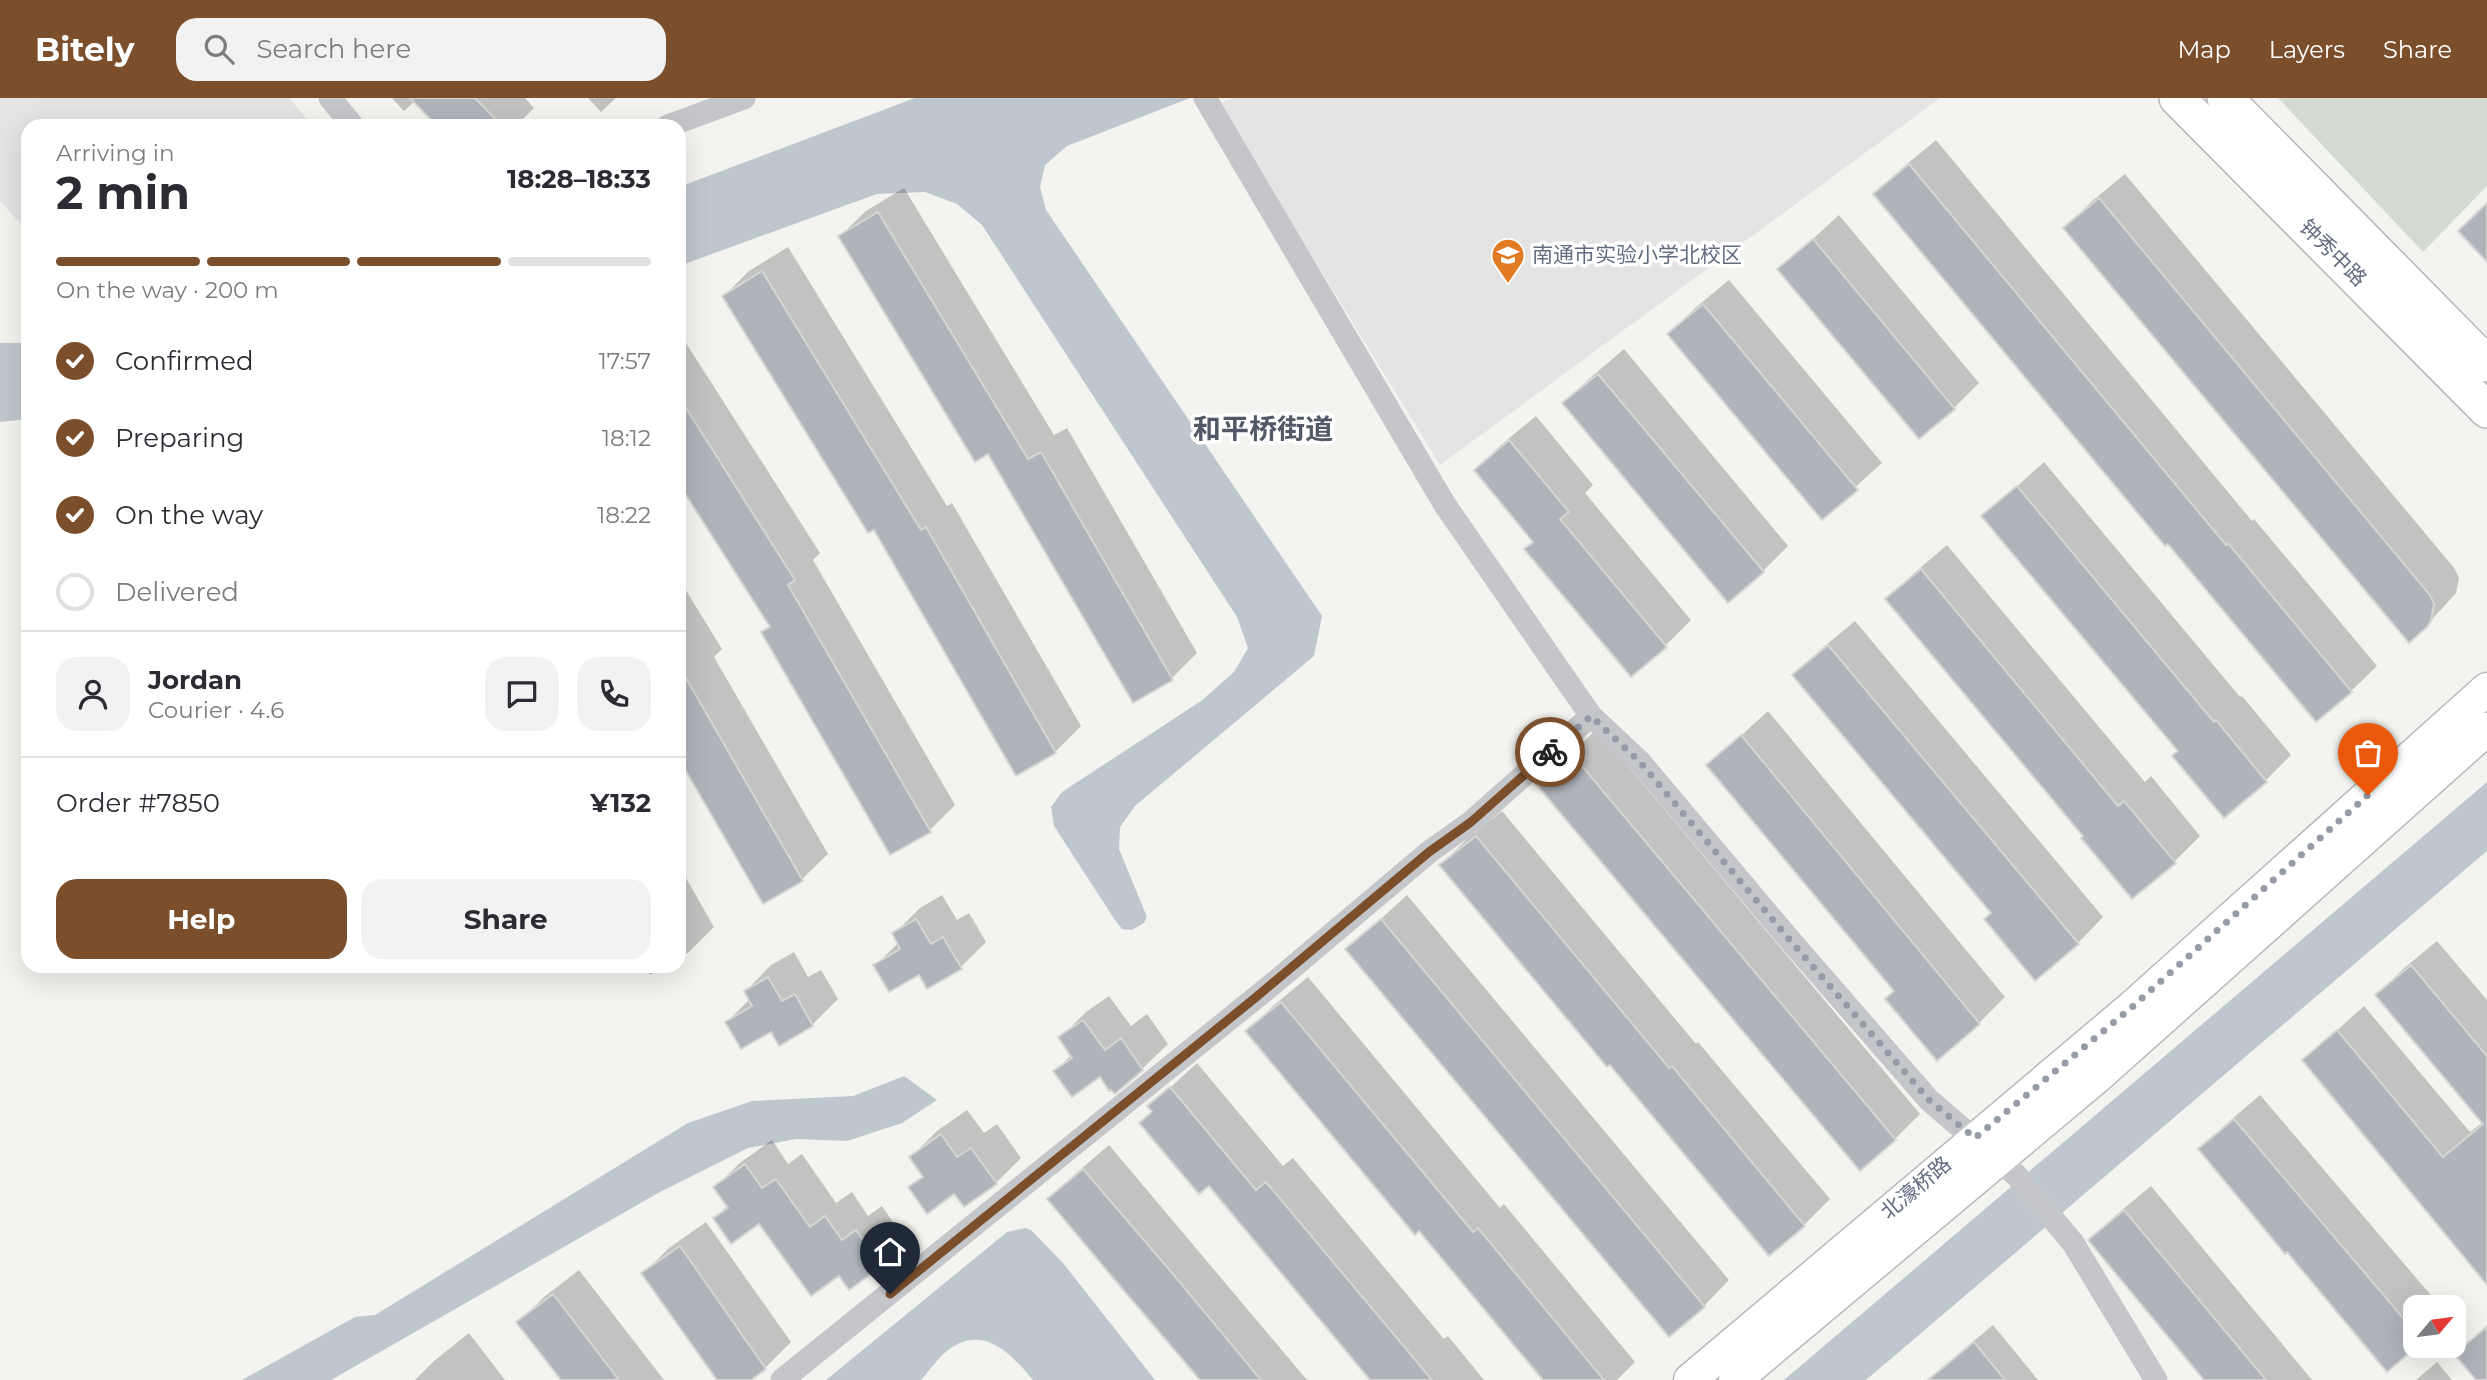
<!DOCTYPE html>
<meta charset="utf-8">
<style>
body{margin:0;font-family:Montserrat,"Noto Sans SC",sans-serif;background:#f2f2f3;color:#2b2b33;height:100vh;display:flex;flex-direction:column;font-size:26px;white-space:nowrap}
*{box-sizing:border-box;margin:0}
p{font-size:23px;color:#7c7c81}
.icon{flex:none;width:38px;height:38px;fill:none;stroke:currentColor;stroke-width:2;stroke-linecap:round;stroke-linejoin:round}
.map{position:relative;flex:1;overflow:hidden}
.drawer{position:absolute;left:21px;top:21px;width:665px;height:854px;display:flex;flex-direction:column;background:#fff;border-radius:21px;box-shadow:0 7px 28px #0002}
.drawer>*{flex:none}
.needle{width:46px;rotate:61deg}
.tools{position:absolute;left:2403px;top:1197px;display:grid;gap:14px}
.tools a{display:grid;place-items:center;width:63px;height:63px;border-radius:14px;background:#fff;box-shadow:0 7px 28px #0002;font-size:35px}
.pin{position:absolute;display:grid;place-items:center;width:60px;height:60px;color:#fff;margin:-72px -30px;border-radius:50% 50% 50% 0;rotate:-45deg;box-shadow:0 0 7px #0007}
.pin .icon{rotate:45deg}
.courier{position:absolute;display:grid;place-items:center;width:70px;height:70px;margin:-35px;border:5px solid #7c4f2c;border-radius:50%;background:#fff;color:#222;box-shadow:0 2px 9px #0007}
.overview em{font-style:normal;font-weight:700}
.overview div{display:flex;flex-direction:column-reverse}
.overview{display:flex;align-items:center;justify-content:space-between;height:119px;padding:0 35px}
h1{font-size:46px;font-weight:700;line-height:52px}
.bar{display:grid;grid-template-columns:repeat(4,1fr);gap:10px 7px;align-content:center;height:84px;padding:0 35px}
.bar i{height:9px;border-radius:5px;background:#e1e1e2}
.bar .selected{background:#7c4f2c}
.bar p{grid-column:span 4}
.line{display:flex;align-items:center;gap:18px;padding:0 35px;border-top:2px solid #e1e1e2}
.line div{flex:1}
.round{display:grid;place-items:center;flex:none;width:74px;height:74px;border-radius:21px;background:#f2f2f3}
ol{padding:0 35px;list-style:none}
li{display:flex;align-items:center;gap:21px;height:77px}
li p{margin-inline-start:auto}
li .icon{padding:7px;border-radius:50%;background:#7c4f2c;color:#fff;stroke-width:4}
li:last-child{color:#7c7c81}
li i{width:38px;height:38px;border:4px solid #e1e1e2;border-radius:50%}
.cta{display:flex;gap:14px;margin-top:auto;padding:14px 35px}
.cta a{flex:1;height:80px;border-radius:21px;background:#7c4f2c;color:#fff;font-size:28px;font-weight:700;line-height:80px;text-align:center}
.cta a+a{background:#f2f2f3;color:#2b2b33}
header{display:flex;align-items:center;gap:42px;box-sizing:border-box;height:98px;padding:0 35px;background:#7c4f2c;color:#fff}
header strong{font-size:33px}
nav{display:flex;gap:38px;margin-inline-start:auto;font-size:24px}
.search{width:490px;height:63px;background:#f2f2f3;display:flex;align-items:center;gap:18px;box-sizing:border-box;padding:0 24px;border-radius:21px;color:#7c7c81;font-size:26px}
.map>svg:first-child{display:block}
.built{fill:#e4e4e4}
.green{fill:#d3dbd1}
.water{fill:#bfc7ce}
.shadow{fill:#0003}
.building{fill:#afb3ba;stroke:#d5d5d3;stroke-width:2}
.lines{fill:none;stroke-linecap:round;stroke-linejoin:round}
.secondary-casing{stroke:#b6b9be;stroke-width:35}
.primary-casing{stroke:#b4b7bc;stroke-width:38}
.street{stroke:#c4c6ca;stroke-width:23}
.secondary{stroke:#fff;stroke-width:32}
.primary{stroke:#fff;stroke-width:35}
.done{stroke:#959ca8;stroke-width:7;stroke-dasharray:0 12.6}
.route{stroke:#7c4f2c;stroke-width:9}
.labels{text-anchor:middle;stroke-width:7;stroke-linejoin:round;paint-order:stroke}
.street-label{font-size:21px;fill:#636d81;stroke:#fff}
.poi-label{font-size:21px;fill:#636d81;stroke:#fff;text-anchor:start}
.district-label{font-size:28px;font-weight:bold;fill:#515866;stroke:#fff}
</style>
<header>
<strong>Bitely</strong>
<div class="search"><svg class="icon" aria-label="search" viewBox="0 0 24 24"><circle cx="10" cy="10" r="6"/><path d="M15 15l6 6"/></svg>Search here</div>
<nav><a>Map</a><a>Layers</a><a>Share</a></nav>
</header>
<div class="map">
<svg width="2487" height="1282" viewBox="0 0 2487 1282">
<rect width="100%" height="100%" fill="#f3f4f0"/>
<g class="built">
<path d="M0,0H289L313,28H28V134L0,103Z"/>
<path d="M1232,0H1940L1440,367L1219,6Z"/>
</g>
<path class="green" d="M2278,0H2487V88L2423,154Z"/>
<g class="water">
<path d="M915,0H1190L1067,48L1045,67L1040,89L1046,112L1322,518L1314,558L1135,708L1120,729L1119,751L1147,819L1144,825L1132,832L1122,831L1115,822L1054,728L1051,709L1062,694L1201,603L1234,574L1248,550L1237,519L982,127L957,106L925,94L877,96L679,168V89Z"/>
<path d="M0,245H28V321L0,324Z"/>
<path d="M2487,684V753L1866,1282H1784Z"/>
<path d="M904,978L937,1002L902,1025L847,1043L796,1041L748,1050L660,1094L331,1282H242L355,1219L375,1217L688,1025L752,1003L853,998Z"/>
<path d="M1025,1130L1031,1132L1063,1165L1155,1282H1033C1012,1257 985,1227 951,1250C940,1257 930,1272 921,1282H826L1007,1134Z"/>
</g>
<g class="shadow">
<path d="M392,0H525L534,10L516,28H439L415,3L404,13Z"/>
<path d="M588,0H616L601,14Z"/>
<path d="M1936,42L2252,423L2254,421L2377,568L2351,593L1875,96L1901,71Z"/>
<path d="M2125,76L2455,471L2459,480L2456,495L2426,528L2066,130L2091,104Z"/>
<path d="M904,90L1054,337L1067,330L1197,555L1172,580L988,353L840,138L866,113Z"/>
<path d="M1839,117L1979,285L1954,310L1780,171Z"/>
<path d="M788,149L947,408L952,405L1081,628L1055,654L1017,676L874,430L724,198L749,173Z"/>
<path d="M1729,182L1882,365L1822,419L1670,236L1695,210Z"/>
<path d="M679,234L820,455L813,462L955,707L930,732L763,534L771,527L679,383Z"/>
<path d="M1624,251L1788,448L1763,473L1564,306L1590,280Z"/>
<path d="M1536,318L1593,387L1585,395L1691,522L1665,548L1535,443L1476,372L1501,347Z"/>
<path d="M2044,364L2240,599L2242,598L2291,657L2266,682L2224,718L2180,653L1984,418Z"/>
<path d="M1947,447L2145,684L2151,678L2200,738L2175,763L2085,738L1887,501L1913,476Z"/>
<path d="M679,481L722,551L714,559L828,756L802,781L764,804L679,658Z"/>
<path d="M1855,523L2103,819L2078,845L1993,814L1795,577L1820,552Z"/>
<path d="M1768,613L2005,899L1979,925L1937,960L1896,892L1708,668Z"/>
<path d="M1597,631L1920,1016L1895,1041L1538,686Z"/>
<path d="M1502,713L1696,946L1698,944L1830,1101L1804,1127L1769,1156L1441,767L1467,741Z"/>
<path d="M679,768L714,829L689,854L679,860Z"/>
<path d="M942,797L957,822L969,815L986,844L961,869L920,874L876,867L899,844L894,836L920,810Z"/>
<path d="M1407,797L1729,1182L1704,1208L1348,851Z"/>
<path d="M2437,843L2487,902V1184L2304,962L2364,908L2470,1034L2483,1024L2377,897L2403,871Z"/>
<path d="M794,854L808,879L821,872L838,901L812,927L780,946L771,932L727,924L750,901L746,893L771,867Z"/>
<path d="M645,868H665L650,877Z"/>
<path d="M1308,879L1500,1110L1504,1106L1635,1264L1617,1282H1545L1419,1131L1248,934L1273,908Z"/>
<path d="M1109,898L1131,928L1147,916L1168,946L1142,971L1100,977L1056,973L1072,956L1061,939L1086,914Z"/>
<path d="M1197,965L1283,1068L1293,1060L1444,1241L1448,1238L1484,1282H1379L1150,1008Z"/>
<path d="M2260,997L2441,1209H2415V1248L2387,1271L2200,1051L2226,1026Z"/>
<path d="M967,1012L984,1035L997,1026L1021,1060L996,1085L955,1093L911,1090L924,1076L911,1059L937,1033Z"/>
<path d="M772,1042L788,1066L802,1056L836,1105L852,1094L868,1118L882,1108L905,1142L880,1167L849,1189L840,1176L759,1124L715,1120L728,1107L715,1089L741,1064Z"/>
<path d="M1109,1047L1307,1282H1201L1050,1101L1075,1076Z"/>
<path d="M2151,1088L2312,1282H2207L2090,1142L2116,1117Z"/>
<path d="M706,1124L791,1244L765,1270L748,1282H719L644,1175L669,1150Z"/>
<path d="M579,1172L664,1282H563L518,1225L544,1199Z"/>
<path d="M1993,1227L2038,1282H1927Z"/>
<path d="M2487,1227V1282H2478L2456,1256Z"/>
<path d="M469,1235L505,1282H415L434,1263Z"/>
<path d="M2437,1264L2452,1282H2416Z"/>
</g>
<g class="building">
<path d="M410,0H475L502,28H437Z"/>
<path d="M1909,66L2226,447L2228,445L2352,594L2316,624L2168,446L2165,448L1873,96Z"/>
<path d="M2099,100L2430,497L2434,506L2431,523L2427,529L2409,545L2063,130Z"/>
<path d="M2487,105V164L2458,133Z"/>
<path d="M878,114L1028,361L1041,354L1173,582L1133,605L988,356L975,364L838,138Z"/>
<path d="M1813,141L1955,311L1919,341L1777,171Z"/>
<path d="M762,173L921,432L926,429L1056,655L1016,678L874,432L868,435L722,198Z"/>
<path d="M1703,206L1858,392L1822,422L1667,236Z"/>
<path d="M1598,276L1764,474L1728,505L1562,305Z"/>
<path d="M679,299L795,482L788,487L931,734L890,757L761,534L770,529L679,386Z"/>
<path d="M1509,342L1569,414L1560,421L1667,549L1631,579L1524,451L1533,444L1474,372Z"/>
<path d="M2017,388L2214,624L2216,622L2267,684L2224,720L2172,658L2178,653L1981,418Z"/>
<path d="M1921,471L2118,708L2124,703L2176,765L2132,801L2081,740L2083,738L1885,501Z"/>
<path d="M1828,547L2079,846L2035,883L1984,821L1991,815L1792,577Z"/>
<path d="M679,568L803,783L763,806L679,661Z"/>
<path d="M1741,637L1980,926L1937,963L1885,901L1894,893L1706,667Z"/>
<path d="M1571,655L1896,1042L1860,1073L1536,686Z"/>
<path d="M1476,738L1669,970L1672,968L1805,1128L1769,1158L1610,967L1607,969L1439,767Z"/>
<path d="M916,821L931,846L943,839L962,871L927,891L919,877L889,894L873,867L900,851L892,835Z"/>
<path d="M1381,821L1705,1209L1669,1239L1345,851Z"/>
<path d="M2411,867L2487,958V1187L2302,962L2337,932L2443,1059L2483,1026L2375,897Z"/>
<path d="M768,879L782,903L795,896L813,928L779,948L771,934L741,951L725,924L752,908L744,893Z"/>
<path d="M1281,904L1473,1134L1478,1130L1604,1282H1543L1419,1133L1415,1137L1245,933Z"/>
<path d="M1083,922L1105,952L1121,940L1143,972L1115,996L1111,992L1109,993L1100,979L1072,999L1053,973L1072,960L1058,939Z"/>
<path d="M1170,989L1256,1092L1266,1084L1432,1282H1370L1209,1088L1199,1096L1139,1025L1152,1014L1147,1008Z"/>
<path d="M2234,1021L2415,1234V1250L2387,1274L2287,1154L2285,1156L2198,1051Z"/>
<path d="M941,1036L957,1059L971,1050L997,1086L964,1109L954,1096L927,1116L908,1089L923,1079L909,1059Z"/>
<path d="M745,1066L762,1090L776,1081L810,1129L825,1118L842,1142L856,1132L881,1169L849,1192L839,1178L811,1198L759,1126L731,1146L713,1120L728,1110L713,1089Z"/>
<path d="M1083,1071L1167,1169L1261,1282H1200L1109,1175L1047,1101Z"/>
<path d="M2124,1112L2266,1282H2204L2088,1142Z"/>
<path d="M680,1148L766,1271L751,1282H717L641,1175Z"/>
<path d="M553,1196L619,1282H561L516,1224Z"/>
<path d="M2487,1229V1282H2476L2454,1256Z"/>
<path d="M1974,1244L2005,1282H1928Z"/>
</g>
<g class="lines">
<defs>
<g id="secondary">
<path d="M1690,1282L2131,910L2487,591"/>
<path d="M1735,1282L2098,978L2487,631"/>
</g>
<g id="primary">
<path d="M2177,0L2487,312"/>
<path d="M2225,0L2487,266"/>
</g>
</defs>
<use href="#secondary" class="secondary-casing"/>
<use href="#primary" class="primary-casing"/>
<g class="street">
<path d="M330,0L353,28"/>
<path d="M1205,0L1445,407L1591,618L1640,664L1789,841L1929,1002L2016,1077L2073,1145L2156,1282"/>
<path d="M668,28L744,0"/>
<path d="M782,1282L1274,885L1429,754L1471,724L1591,618"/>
</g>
<use href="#secondary" class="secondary"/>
<use href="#primary" class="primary"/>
</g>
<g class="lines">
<path class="done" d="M1550,654L1591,618L1640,664L1789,841L1929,1002L1975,1040L2131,910L2368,697"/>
<path class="route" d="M890,1196L1255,900L1429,754L1471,724L1550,654"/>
</g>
<defs>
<symbol id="school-pin" viewBox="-11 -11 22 30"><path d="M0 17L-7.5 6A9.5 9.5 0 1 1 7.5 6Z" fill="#e07b24" stroke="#fff"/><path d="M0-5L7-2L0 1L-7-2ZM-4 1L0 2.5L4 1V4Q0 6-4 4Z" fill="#fff"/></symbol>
</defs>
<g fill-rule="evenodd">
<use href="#school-pin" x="1489" y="138" width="38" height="52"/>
</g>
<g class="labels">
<g class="street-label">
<text transform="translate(2333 155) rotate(45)" y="7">钟秀中路</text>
<text transform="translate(1916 1090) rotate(-40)" y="7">北濠桥路</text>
</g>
<g class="poi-label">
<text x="1532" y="164">南通市实验小学北校区</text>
</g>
<g class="district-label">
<text x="1263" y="341">和平桥街道</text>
</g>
</g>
</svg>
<div class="tools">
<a><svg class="needle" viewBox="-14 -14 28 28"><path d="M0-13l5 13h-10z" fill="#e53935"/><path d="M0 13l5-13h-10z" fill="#7c7c81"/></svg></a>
</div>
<div class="pin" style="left:2368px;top:697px;background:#ea580c"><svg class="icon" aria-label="bag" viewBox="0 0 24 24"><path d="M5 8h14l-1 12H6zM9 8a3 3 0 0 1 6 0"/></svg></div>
<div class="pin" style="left:890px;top:1196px;background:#1f2937"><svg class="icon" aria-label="home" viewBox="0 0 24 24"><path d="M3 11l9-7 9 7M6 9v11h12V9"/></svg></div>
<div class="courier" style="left:1550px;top:654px"><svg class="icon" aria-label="bike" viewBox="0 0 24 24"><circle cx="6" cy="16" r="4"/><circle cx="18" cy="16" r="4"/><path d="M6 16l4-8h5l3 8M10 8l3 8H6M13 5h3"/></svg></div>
<section class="drawer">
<div class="overview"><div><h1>2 min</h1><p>Arriving in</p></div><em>18:28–18:33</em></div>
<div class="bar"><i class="selected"></i><i class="selected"></i><i class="selected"></i><i></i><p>On the way · 200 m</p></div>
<ol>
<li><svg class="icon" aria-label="check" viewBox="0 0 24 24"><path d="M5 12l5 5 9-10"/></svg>Confirmed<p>17:57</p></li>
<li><svg class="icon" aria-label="check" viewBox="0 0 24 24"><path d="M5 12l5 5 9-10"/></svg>Preparing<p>18:12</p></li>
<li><svg class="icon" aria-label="check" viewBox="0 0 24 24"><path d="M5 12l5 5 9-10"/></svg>On the way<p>18:22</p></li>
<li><i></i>Delivered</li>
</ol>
<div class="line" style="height:126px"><a class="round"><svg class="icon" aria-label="person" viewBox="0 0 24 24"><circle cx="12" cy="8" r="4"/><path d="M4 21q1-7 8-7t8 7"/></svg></a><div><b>Jordan</b><p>Courier · 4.6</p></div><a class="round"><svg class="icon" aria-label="chat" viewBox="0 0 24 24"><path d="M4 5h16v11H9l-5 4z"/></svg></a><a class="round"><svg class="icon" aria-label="phone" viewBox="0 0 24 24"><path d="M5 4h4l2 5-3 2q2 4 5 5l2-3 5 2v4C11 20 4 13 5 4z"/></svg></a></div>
<div class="line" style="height:91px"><div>Order #7850</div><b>¥132</b></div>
<div class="cta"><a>Help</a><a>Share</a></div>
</section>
</div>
